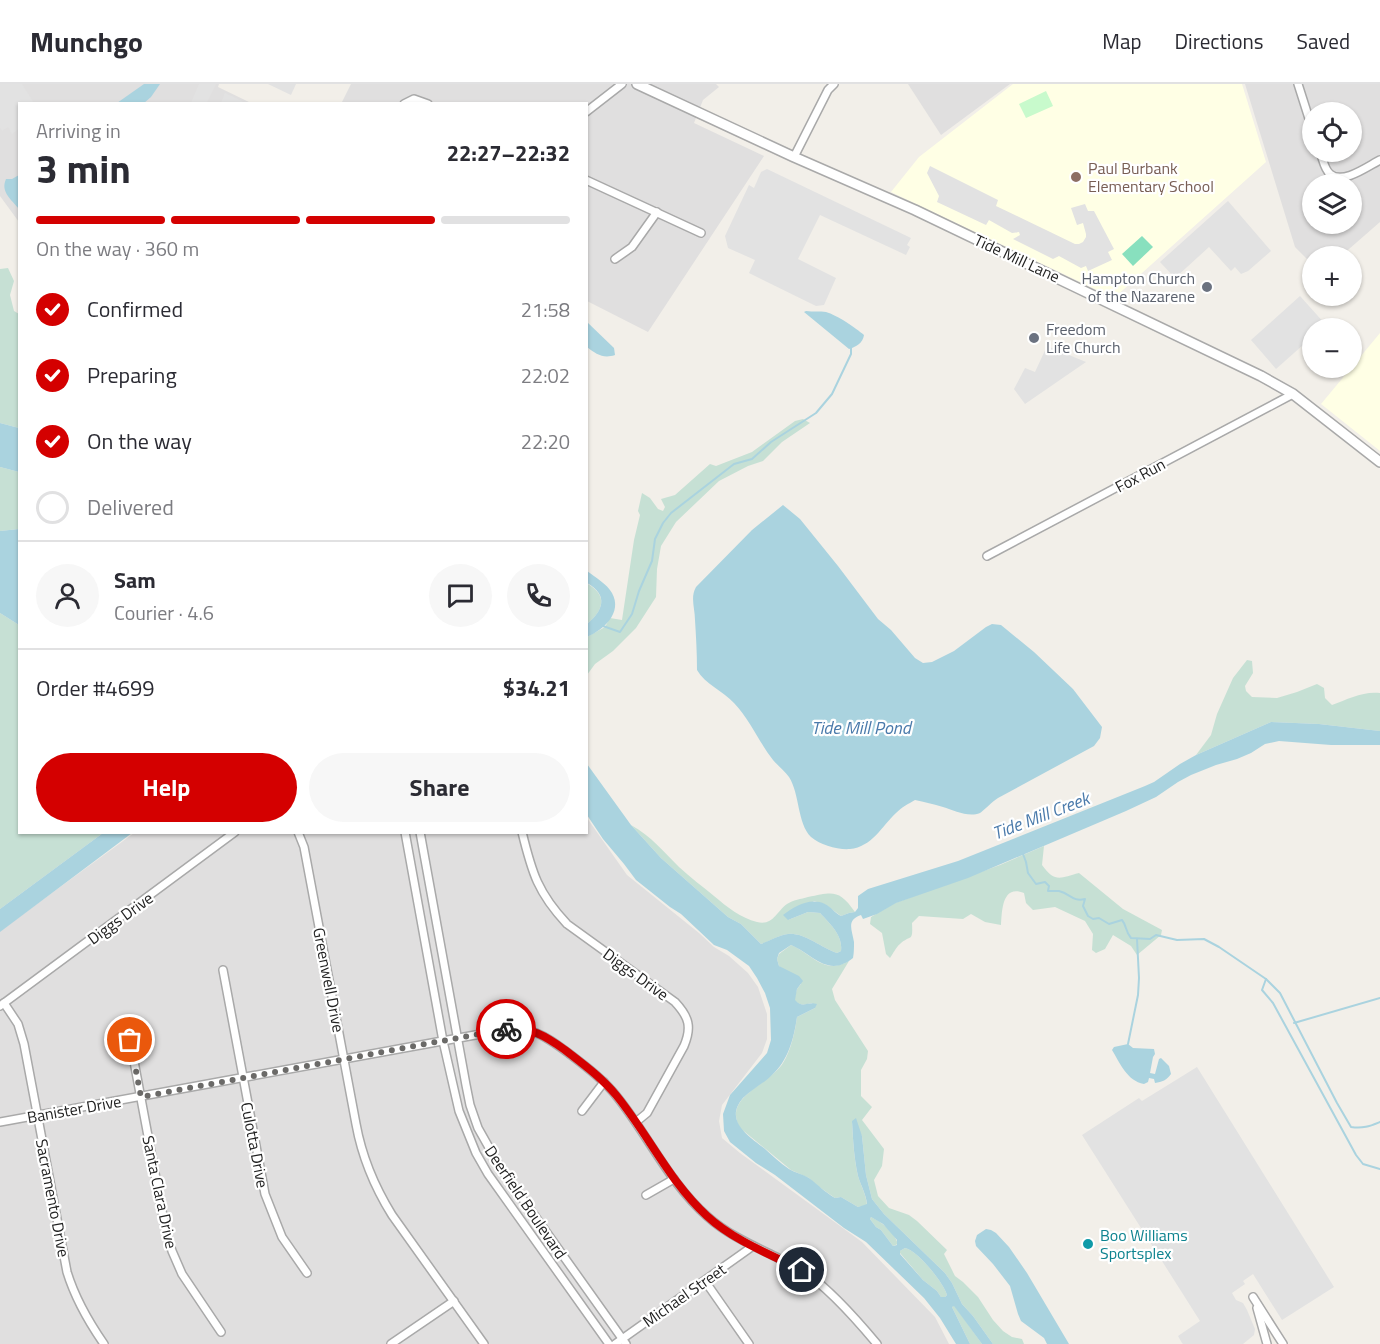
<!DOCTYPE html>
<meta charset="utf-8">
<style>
body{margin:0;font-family:"Titillium Web",sans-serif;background:#f7f7f7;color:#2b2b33;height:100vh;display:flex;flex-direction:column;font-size:22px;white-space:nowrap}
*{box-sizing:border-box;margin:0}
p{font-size:20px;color:#7c7c81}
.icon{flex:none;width:33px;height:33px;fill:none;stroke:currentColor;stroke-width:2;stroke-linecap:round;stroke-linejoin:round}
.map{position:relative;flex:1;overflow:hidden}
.drawer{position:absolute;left:18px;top:18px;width:570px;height:732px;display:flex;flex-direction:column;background:#fff;border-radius:0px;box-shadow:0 2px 4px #0004}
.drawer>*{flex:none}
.controls{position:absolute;left:1302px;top:18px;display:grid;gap:12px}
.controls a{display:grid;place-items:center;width:60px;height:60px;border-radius:50%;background:#fff;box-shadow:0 2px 4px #0004;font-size:30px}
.pin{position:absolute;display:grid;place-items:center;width:51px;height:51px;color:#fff;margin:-26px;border:3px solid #fff;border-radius:50%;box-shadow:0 2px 6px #0007}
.courier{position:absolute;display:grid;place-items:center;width:60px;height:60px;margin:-30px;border:4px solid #d40000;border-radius:50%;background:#fff;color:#222;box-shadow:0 2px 8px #0007}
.head em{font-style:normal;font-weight:700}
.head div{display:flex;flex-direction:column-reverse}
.head{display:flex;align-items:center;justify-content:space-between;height:102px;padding:0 18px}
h1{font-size:39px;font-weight:700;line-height:45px}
.bar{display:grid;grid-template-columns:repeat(4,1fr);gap:9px 6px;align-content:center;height:72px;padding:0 18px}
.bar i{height:8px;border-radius:4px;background:#e1e1e2}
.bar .current{background:#d40000}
.bar p{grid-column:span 4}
.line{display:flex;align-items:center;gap:15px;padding:0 18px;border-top:2px solid #e1e1e2}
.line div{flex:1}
.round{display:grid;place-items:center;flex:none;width:63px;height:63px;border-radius:32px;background:#f7f7f7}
ol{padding:0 18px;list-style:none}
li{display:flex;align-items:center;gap:18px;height:66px}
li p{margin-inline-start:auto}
li .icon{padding:6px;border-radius:50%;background:#d40000;color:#fff;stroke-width:4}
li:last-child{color:#7c7c81}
li i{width:33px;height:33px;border:3px solid #e1e1e2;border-radius:50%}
.action{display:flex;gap:12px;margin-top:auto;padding:12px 18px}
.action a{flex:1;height:69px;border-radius:36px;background:#d40000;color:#fff;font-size:24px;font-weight:700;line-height:69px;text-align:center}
.action a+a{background:#f7f7f7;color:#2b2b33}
header{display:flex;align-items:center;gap:36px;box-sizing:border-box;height:84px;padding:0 30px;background:#fff;border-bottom:2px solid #e1e1e2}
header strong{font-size:28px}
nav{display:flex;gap:33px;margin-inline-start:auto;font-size:21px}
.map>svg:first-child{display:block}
.residential{fill:#e0dfdf;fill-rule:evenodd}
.education{fill:#ffffe5}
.wetland{fill:#c6e0d4}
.park{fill:#c8facc}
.pitch{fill:#88e0be}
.parking{fill:#e2e2e2}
.water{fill:#aad3df;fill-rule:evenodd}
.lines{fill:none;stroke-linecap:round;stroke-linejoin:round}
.stream{stroke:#aad3df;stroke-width:2}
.minor-casing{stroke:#a9a9a9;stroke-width:10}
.tertiary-casing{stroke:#a9a9a9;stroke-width:12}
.minor{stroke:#fff;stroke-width:7}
.tertiary{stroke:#fff;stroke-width:9}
.done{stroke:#6b6a68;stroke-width:6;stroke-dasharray:0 10.8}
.route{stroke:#d40000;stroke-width:8}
.education-dot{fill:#8d6e63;stroke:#fff;stroke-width:2}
.worship-dot{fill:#6b7280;stroke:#fff;stroke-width:2}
.culture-dot{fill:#0f9aa8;stroke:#fff;stroke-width:2}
.labels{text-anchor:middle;stroke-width:4.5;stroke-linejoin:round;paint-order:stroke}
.education-label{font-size:16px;fill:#785e54;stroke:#fff;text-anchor:start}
.street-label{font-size:16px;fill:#222;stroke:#fff}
.worship-label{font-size:16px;fill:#5b616d;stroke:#fff;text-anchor:end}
.culture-label{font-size:16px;fill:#0d838f;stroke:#fff;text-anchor:start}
.water-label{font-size:18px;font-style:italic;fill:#4a7aab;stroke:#fff}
</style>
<header>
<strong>Munchgo</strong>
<nav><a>Map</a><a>Directions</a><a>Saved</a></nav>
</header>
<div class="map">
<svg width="1380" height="1260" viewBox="0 0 1380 1260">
<rect width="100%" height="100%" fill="#f2efe9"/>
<g class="residential">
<path d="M0,0H219L218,3L251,19L20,20L19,138L0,112Z"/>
<path d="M351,0H716L719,3L703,16L694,39L764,72L648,248L587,217L586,20H341Z"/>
<path d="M908,0H1010L941,51Z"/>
<path d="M1245,0H1380V138L1341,172H1312V180L1295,163ZM1312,28H1352V68H1312ZM1312,100H1352V140H1312Z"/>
<path d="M587,734L627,791L699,849L714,863L729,872L748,889L758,903L767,930V955L762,969L722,1021L719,1037L722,1054L740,1069L862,1158L935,1233L949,1260H0V847L134,749L586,748Z"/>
</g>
<g class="education">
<path d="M1013,0H1242L1266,78L1114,214L891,108L919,73Z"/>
<path d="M1380,249V367L1321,320Z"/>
</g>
<g class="wetland">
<path d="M8,184L14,197L10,211L14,227L19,230V344L0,339V185Z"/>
<path d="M803,335L810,339L782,358L763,377L748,382L719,397L676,438L661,462L657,485L656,513L636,544L613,567L595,580L587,591V553L605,543L610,534L622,536L634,456L640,431L638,427L642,409L650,414L658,425L663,427L665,423L661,415L675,411L710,380L716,382L752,368L795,337Z"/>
<path d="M0,383L19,388V445L0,447Z"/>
<path d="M586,499C609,511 603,527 587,540Z"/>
<path d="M0,529L19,541L20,748L103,749L0,825Z"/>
<path d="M1247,576L1252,577L1253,589L1245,602L1246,607L1252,613L1277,614L1297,608L1317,600L1324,604L1325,614L1332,621C1348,615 1363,607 1380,609V647L1319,640L1271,638L1196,671L1211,651L1217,630L1233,594Z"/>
<path d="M631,741C652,753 662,766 679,783C690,793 703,803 714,812C727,823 741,834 757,838C773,842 776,828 787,820C793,816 801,815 808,813C833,808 839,805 855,828L849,829L841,832L826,821L814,817L788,836L808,828L820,829C830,840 843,851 841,867L837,869C822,864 803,848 788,850C779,851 770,857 761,860L741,840L728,833L661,774Z"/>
<path d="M1044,762L1042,781C1055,799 1060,794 1079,789L1123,825L1162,846L1161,851L1137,871L1131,862L1113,851L1105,865L1096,869L1092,866L1093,850L1085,837L1055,823L1033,826L1026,819L1024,809C1002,800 1002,827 1001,841L985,838L971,830L963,835L919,832L912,839C913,859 911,850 900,860C896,863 893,870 890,874L886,870L882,849L870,840L871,833L895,819L1000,781Z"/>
<path d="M791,861C814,871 823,891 849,877L832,905L835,916L868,967L867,975L861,986V1012L872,1023L862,1036L884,1065L882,1082L874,1096L878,1112L889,1124L909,1131L917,1137L947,1166L944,1170L955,1192L963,1198L978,1213L993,1236L1003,1247L1012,1253L1022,1255L1024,1260H993L973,1232L962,1220L952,1199L945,1189L884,1130L872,1115L866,1091L862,1052L852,1038C853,1056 854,1075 858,1092C861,1102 866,1110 867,1121L858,1123L841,1113L835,1114L815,1100L809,1094L791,1086L740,1044C722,1013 769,1001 783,979C791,966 795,948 797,933L815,924L812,919C804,921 800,922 794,916L797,905L801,900L779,882L777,875L779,870Z"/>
<path d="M871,1133C882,1138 895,1149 898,1160L893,1162L881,1146L876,1143L870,1135Z"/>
<path d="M905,1164C918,1167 943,1198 947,1211L945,1213H941L937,1207L923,1196L900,1169V1167Z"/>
<path d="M954,1221L982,1260H970L952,1223Z"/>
</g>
<path class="park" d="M1046,7L1053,22L1026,34L1019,20Z"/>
<path class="pitch" d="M1142,152L1153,163L1133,182L1122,170Z"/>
<g class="parking">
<path d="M0,0H22L34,19L20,20L19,45L12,50L8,43L2,47L0,44Z"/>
<path d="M199,0H216L207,18L209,19H191Z"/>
<path d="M268,0H296L291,11Z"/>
<path d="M225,8V9L246,19H221Z"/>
<path d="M930,82L998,116L996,122L1075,160H1079L1083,158L1086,153V150L1083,139L1077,141L1071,124L1085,120L1088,127H1094L1114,165L1108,168L1112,176L1088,187L1086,182L1081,184L1059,172L1053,175L1013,155L1020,151L1019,148L1012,149L989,136L986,141L937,118L939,112L927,89Z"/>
<path d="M767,85L911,154L907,161L910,163L906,171L820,131L798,175L836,194L824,221L816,222L749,189L755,176L728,164L725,152L749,101L754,104L761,88Z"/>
<path d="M1228,117L1271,167L1248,187L1241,190L1235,183L1231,187L1209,163L1175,194L1160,178Z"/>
<path d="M1300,212L1326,241L1322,244H1312V253L1276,285L1251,256Z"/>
<path d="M1047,262L1086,278L1025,320L1014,305L1025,284L1035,288Z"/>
<path d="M1197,983L1334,1203L1282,1236L1253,1190L1243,1197L1245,1200L1232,1209L1236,1216L1243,1219L1247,1226L1255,1245L1254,1251L1243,1260H1183L1182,1259L1178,1252L1200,1237L1082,1051L1139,1014L1142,1017Z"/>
</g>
<g class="water">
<path d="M144,0H160L151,13L144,19H117Z"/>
<path d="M19,91V125C12,116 0,108 6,95H12Z"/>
<path d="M806,227C813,228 820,227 826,228C837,231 856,244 864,251C863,259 856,263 849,265L804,228Z"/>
<path d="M587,238L614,264L615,271C603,275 596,270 587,263Z"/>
<path d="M0,339L19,344V388L0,383Z"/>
<path d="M783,421L800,435L838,482L878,535L891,546L915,574L923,579L932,578L954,567L986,543L992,540L1001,541L1034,568L1073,605L1102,643L1100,654L1094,662L998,714C993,717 983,727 980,729C968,734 954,726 943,723C934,720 924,718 915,716C908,720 902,723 896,729C882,742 872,763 850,765C838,766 820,761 811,753C797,739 800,710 789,693C785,687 778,682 773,676C759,658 750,636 734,619C723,607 705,600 697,586C697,569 696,552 695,536C695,524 690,514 696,503L752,446Z"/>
<path d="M19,445H20L19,541L0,529V447Z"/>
<path d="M587,487C595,493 607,500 612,509C623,529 603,546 587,553V540C603,527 609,511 587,499Z"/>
<path d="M1271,638L1319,640L1380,647V661H1331L1279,657L1265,660L1251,669L1237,675L1216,681L1191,691L1178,698L1156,713L1126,727L968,794L896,819L877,830L863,835L861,831C846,836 852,846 854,858C854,863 854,869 853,874C828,894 814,871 791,861L779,869L777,875L779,882L799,892L803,897L797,905L795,916C803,925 807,917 817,920L815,924L797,933C794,954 788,977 772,991C763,1000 752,1005 743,1014C724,1036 747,1051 764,1064C772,1071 780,1079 789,1085C795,1089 803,1090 809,1094C818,1101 825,1108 835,1114L841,1113L858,1123L867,1120C866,1110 861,1102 858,1092C854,1074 853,1056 852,1037L856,1034L862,1052L866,1091L872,1115L884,1130L945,1189L952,1199L962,1220L973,1232L993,1260H982L954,1222L952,1223L970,1260H956L940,1234L924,1214L866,1158L844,1144L775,1091L756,1079L730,1058L724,1047L723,1030L730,1011L767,969L771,956L770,924L765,909L757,894L749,882L727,866L714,861L681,830L670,823L636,796L624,780L603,755L587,731V680L631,741L661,774L728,833L741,840L761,860C769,857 779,851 788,850C803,848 822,864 837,869L841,867C843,851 830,840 820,829L808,828L788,836L783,831C795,822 810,813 825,820C831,823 835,829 841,832L849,829L855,828L858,824V812L868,805L958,777L1145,702L1154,698L1180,680L1196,671ZM871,1133L883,1140L897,1156V1161L893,1162L881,1146L876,1143L870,1135ZM905,1164C918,1167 943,1198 947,1211L945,1213H941L937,1207L923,1196L900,1170V1167Z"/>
<path d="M103,749H132L0,848V825Z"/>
<path d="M1128,960L1133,964L1154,965L1155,970L1153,973L1150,989L1155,990L1159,975L1161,974L1169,982L1171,990C1167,996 1162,998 1155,999L1154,995L1149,994L1148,998L1144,1000C1127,997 1120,979 1112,966L1114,963Z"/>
<path d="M986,1145L991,1146L996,1149L1009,1163L1027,1189L1069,1260H1047L1044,1254L1021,1237L1018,1230L1010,1202L993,1180L976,1162L975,1157L977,1151Z"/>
</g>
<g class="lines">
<g class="stream">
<path d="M603,542L620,548L632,530L639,507L652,477L655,455L663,439L671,429L734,380L752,375L771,358L816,329L832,310L851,270V264"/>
<path d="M1023,770L1026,778L1028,789L1036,800L1045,798L1049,802L1048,807C1052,807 1056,807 1059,807C1071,810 1072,818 1085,815L1083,822L1088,832L1093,835L1099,834L1109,840L1122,836C1127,842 1125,847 1131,854L1150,855L1156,851L1177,856L1204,855L1219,863L1266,895L1280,909L1337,1019L1351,1043C1363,1045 1370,1042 1380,1038"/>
<path d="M1266,895L1262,906L1273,919L1356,1071L1363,1080L1380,1085"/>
<path d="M1294,939L1380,914"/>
<path d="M1128,960L1138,911L1139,894L1137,855"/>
</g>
<defs>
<g id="minor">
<path d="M1298,0L1312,44"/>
<path d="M404,20L414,15L428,20"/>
<path d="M586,28L622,0"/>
<path d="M1320,68C1323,75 1324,85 1330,90C1343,101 1368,82 1380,76"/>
<path d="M794,73L828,6L834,0"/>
<path d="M586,96L701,149"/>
<path d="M615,175L632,163L657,128"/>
<path d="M987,472L1293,310"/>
<path d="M298,748L304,763L356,1040C362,1073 374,1102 392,1131L484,1260"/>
<path d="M405,748L443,957L459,1027L476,1069L488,1090L609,1260"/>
<path d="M420,748L466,1001L470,1021L478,1044L500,1083L626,1260"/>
<path d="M522,748C532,789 538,809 567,840L675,918C689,933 692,943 684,962L647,1029L636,1038"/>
<path d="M223,886L265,1110L282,1153L307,1189"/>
<path d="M4,919L18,940L24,960L67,1188C75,1214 88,1237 104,1260"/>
<path d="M0,922L235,748"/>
<path d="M130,956L166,1148L172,1167L182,1190L221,1248"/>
<path d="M582,1027L604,998"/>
<path d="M0,1038L497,947C532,941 544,951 571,971C588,984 605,997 618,1014C649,1053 670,1100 708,1133C728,1151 754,1162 778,1174C786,1178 795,1182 803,1187C829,1204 857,1236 877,1260"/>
<path d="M646,1111L674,1095"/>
<path d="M705,1197L749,1260"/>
<path d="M1253,1213L1283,1260"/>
<path d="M1257,1224L1267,1260"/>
<path d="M391,1260L454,1217"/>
<path d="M615,1260L753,1162"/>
</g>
<path id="tertiary" d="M637,0L794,73L915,126L1261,292L1293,310L1380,378"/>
</defs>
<use href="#minor" class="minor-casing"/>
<use href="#tertiary" class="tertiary-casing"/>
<use href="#minor" class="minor"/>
<use href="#tertiary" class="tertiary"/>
</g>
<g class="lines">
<path class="done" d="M130,956L141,1013L506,945"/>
<path class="route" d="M506,945C530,942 547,953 565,966C583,980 601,993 616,1011C648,1050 669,1097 707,1132C733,1156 769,1170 802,1186"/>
</g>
<circle class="education-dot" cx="1076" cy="93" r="6"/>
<g class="worship-dot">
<circle cx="1207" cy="203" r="6"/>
<circle cx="1034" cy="254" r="6"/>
</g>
<circle class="culture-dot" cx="1088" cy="1160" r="6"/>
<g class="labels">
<g class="education-label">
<text x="1088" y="90">Paul Burbank<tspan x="1088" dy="18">Elementary School</tspan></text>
</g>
<g class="street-label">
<text transform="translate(1017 174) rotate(25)" y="6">Tide Mill Lane</text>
<text transform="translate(1140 391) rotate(-28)" y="6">Fox Run</text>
<text transform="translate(120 834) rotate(-36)" y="6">Diggs Drive</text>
<text transform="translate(636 890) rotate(36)" y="6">Diggs Drive</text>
<text transform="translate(329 896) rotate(79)" y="6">Greenwell Drive</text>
<text transform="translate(74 1025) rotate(-10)" y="6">Banister Drive</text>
<text transform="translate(255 1061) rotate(79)" y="6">Culotta Drive</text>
<text transform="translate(160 1108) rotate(78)" y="6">Santa Clara Drive</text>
<text transform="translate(53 1114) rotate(79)" y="6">Sacramento Drive</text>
<text transform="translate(526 1118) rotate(56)" y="6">Deerfield Boulevard</text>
<text transform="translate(684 1211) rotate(-35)" y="6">Michael Street</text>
</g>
<g class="worship-label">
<text x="1195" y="200">Hampton Church<tspan x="1195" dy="18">of the Nazarene</tspan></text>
<text x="1046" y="251" text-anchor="start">Freedom<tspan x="1046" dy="18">Life Church</tspan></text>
</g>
<g class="culture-label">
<text x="1100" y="1157">Boo Williams<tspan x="1100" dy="18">Sportsplex</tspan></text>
</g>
<g class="water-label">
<text x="861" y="650">Tide Mill Pond</text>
<text transform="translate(1041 732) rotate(-21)" y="6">Tide Mill Creek</text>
</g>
</g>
</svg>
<div class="controls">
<a><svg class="icon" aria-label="locate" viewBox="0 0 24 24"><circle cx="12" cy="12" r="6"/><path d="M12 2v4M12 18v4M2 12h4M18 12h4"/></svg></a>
<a><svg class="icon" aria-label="layers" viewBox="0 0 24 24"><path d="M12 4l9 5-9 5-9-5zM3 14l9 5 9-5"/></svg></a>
<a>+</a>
<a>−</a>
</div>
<div class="pin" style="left:130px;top:956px;background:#ea580c"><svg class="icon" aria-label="bag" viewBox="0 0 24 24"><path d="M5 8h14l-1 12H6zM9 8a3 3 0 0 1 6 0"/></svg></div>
<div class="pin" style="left:802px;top:1186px;background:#1f2937"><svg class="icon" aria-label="home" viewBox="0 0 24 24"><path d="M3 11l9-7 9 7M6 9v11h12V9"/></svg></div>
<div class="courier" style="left:506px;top:945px"><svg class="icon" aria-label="bike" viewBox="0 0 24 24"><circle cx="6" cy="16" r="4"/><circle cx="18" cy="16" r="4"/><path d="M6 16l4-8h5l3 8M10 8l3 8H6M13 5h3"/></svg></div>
<section class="drawer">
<div class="head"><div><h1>3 min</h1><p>Arriving in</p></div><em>22:27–22:32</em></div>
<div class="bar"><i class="current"></i><i class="current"></i><i class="current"></i><i></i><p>On the way · 360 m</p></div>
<ol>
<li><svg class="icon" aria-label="check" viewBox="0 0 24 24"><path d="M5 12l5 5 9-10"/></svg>Confirmed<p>21:58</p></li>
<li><svg class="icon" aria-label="check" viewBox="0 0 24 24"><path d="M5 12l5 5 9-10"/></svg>Preparing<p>22:02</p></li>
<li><svg class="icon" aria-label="check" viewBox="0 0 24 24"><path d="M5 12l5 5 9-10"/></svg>On the way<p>22:20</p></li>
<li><i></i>Delivered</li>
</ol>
<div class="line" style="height:108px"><a class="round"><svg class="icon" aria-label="person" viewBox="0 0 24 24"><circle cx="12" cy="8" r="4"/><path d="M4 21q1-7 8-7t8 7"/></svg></a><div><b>Sam</b><p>Courier · 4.6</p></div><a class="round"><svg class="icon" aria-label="chat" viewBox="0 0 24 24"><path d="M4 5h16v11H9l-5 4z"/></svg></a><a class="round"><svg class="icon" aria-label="phone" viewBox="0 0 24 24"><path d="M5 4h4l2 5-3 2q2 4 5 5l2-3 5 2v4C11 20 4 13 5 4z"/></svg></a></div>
<div class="line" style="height:78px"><div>Order #4699</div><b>$34.21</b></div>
<div class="action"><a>Help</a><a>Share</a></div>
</section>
</div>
